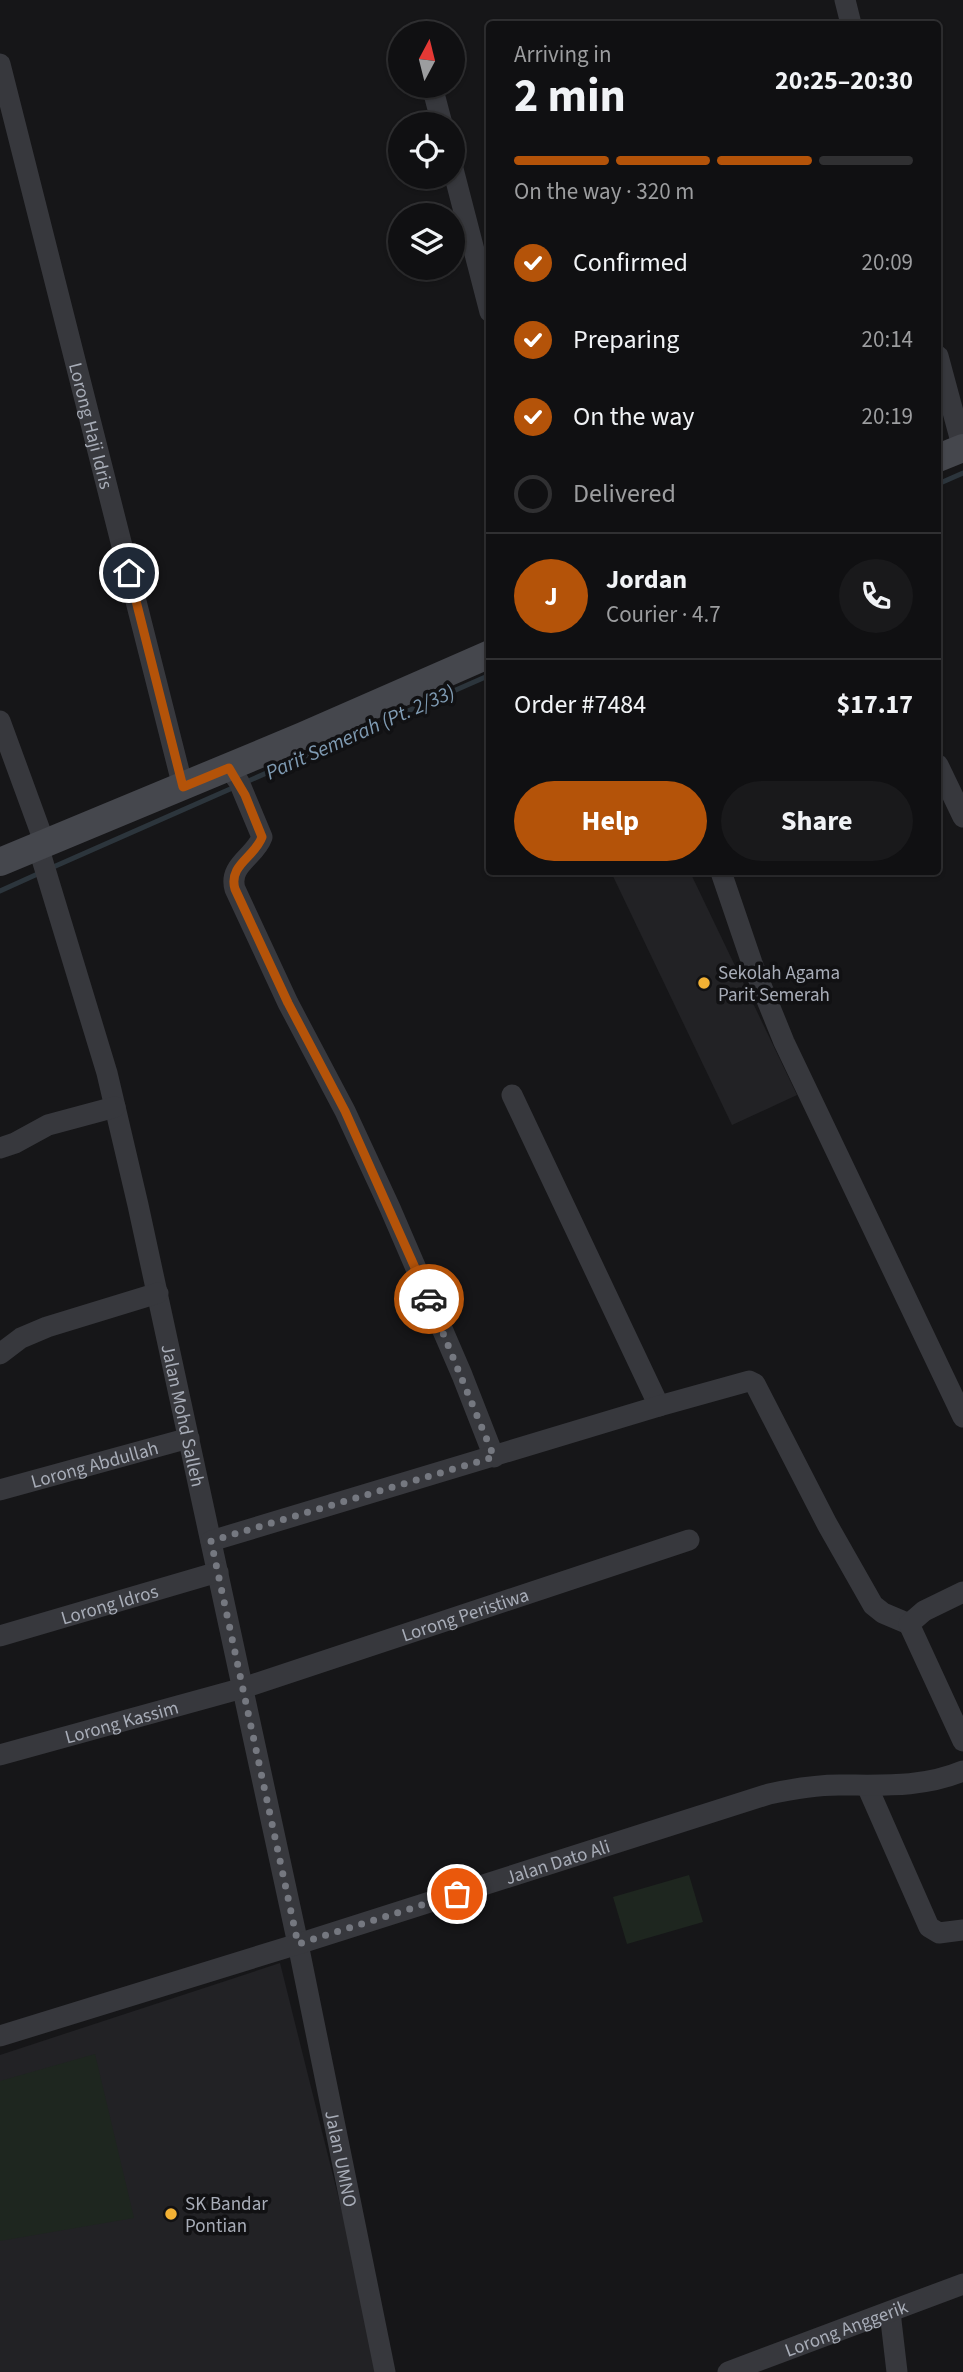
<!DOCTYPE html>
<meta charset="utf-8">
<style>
body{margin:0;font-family:"Source Sans 3",sans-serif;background:#19191b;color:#f1f3f6;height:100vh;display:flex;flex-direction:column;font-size:26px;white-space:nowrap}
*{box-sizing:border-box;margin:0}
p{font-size:23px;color:#9c9d9f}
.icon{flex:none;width:38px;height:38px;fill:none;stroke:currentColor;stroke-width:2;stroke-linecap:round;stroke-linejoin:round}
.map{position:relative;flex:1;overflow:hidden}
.side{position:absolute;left:486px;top:21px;width:455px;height:854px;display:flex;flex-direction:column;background:#101012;border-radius:7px;box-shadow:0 2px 5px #0004,0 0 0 2px #303032}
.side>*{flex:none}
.needle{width:46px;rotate:7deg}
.fabs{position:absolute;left:388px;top:21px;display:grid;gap:14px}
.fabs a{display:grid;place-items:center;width:77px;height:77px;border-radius:50%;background:#101012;box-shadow:0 2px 5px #0004,0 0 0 2px #303032;font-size:35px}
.pin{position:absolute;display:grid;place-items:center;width:60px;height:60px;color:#fff;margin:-30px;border:4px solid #fff;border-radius:50%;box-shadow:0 2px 7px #0007}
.courier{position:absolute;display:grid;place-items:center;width:70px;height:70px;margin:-35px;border:5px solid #b45309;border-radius:50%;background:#fff;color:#222;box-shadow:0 2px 9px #0007}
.overview em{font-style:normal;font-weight:700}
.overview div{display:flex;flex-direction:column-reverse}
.overview{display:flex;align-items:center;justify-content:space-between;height:119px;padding:0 28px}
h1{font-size:46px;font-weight:700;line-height:52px}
.bar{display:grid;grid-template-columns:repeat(4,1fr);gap:10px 7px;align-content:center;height:84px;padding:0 28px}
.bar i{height:9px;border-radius:5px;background:#303032}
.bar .active{background:#b45309}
.bar p{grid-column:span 4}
.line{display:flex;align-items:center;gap:18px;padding:0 28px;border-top:2px solid #303032}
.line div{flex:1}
.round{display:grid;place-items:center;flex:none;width:74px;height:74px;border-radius:37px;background:#19191b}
ol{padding:0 28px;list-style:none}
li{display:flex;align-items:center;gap:21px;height:77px}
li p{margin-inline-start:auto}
li .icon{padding:7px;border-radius:50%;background:#b45309;color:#fff;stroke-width:4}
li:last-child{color:#9c9d9f}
li i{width:38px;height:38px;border:4px solid #303032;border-radius:50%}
.action{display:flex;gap:14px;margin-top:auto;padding:14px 28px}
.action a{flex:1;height:80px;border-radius:42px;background:#b45309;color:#fff;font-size:28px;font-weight:700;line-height:80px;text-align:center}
.action a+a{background:#19191b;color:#f1f3f6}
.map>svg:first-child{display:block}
.built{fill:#222225}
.green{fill:#1e261f}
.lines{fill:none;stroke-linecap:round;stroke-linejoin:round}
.stream{stroke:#2c353c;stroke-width:5}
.street{stroke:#37383d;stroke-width:21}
.secondary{stroke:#45474d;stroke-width:28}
.done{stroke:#757880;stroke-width:7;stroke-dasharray:0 12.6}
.route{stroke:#b45309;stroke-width:9}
.poi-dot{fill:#f2b134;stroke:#111113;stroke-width:2.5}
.labels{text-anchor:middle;stroke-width:7;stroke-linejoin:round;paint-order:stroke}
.street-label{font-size:19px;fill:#a8adb8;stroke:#111113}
.poi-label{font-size:19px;fill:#a8adb8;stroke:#111113;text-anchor:start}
.water-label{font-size:21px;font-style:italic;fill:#7f9bb3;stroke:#111113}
</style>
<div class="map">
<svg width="963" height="2372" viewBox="0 0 963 2372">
<rect width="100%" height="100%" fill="#161618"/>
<g class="built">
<path d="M611,872H690L797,1095L732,1125Z"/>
<path d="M280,1963L382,2372H0V2055Z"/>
</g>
<g class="green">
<path d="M689,1875L703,1922L627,1944L613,1897Z"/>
<path d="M95,2054L134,2218L0,2241V2081Z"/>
</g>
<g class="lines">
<g class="stream">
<path d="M938,484L963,473"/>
<path d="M246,782L490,675"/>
<path d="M51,868L237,786"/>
<path d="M0,891L42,872"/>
</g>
<g class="street">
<path d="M845,0L851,24"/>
<path id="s1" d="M0,64L183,787"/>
<path d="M432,86L442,124"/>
<path d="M453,169L490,312"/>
<path d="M938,356L963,449"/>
<path d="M0,721L45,844"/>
<path d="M938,765L963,817"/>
<path d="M229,768L239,782L262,837C255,857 228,865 235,889L288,1003L345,1111L390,1208L462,1375L494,1457"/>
<path id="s2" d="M38,846L107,1073L138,1205L298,1944L385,2372"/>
<path d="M721,872L752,963L784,1042L963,1417"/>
<path d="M512,1095L659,1406"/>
<path d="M0,1148L15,1143L48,1125L115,1107"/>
<path d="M0,1354L21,1338L47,1327L158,1293"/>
<path id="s3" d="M0,1490L189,1438"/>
<path d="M211,1541L659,1406L749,1381L755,1384L827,1524L873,1605L883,1613L909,1624"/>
<path d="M963,1592L924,1611L909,1624L963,1741"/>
<path id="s4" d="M0,1636L218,1572"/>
<path id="s5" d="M0,1755L243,1688L689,1540"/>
<path d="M867,1786L929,1927L939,1933L963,1930"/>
<path id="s6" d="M0,2036L298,1944L769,1794C792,1789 816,1785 839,1785C881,1785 923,1788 963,1771"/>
<path d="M890,2312L897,2372"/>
<path id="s7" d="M728,2372L963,2284"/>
</g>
<g class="secondary">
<path d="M938,458L963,448"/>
<path d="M0,862L303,736L490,654"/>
</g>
</g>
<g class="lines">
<path class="done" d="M429,1299L494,1457L211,1541L298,1944L457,1894"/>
<path class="route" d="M129,573L183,787L229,768L245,795L262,837C255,857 228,865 235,889L288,1003L345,1111L429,1299"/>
</g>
<g class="poi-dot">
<circle cx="704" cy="983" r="7"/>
<circle cx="171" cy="2214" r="7"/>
</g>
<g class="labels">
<g class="street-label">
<text dy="7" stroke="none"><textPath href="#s1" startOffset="373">Lorong Haji Idris</textPath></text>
<text dy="7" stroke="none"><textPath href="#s2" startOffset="588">Jalan Mohd Salleh</textPath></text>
<text dy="7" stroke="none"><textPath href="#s3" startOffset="98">Lorong Abdullah</textPath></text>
<text dy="7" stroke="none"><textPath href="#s4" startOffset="114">Lorong Idros</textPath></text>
<text dy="7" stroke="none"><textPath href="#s5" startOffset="486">Lorong Peristiwa</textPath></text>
<text dy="7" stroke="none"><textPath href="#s5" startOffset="126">Lorong Kassim</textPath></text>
<text dy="7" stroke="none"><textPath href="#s6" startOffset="584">Jalan Dato Ali</textPath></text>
<text dy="7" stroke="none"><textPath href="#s2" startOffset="1348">Jalan UMNO</textPath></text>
<text dy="7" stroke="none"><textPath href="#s7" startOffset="126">Lorong Anggerik</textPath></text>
</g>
<g class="poi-label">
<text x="718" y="979">Sekolah Agama<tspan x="718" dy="22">Parit Semerah</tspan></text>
<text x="185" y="2210">SK Bandar<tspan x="185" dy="22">Pontian</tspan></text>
</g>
<g class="water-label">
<text transform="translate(360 732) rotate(-24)" y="7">Parit Semerah (Pt. 2/33)</text>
</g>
</g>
</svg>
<div class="fabs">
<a><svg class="needle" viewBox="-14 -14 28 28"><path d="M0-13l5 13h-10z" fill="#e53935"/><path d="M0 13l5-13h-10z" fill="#9c9d9f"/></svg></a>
<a><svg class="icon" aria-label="locate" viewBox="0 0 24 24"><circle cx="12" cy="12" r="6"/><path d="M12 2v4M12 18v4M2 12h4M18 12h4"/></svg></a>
<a><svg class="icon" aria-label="layers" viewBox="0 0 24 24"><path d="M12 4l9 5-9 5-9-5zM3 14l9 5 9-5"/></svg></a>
</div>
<div class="pin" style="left:457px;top:1894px;background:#ea580c"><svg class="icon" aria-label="bag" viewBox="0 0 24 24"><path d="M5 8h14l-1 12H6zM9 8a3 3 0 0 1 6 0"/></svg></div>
<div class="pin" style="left:129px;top:573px;background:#1f2937"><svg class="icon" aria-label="home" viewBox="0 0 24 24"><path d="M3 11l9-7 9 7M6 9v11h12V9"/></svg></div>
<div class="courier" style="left:429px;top:1299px"><svg class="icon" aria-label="car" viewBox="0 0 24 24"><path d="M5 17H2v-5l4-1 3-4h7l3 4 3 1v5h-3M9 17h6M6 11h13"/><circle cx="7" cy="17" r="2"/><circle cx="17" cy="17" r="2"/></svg></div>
<section class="side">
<div class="overview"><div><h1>2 min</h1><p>Arriving in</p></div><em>20:25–20:30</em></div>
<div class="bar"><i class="active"></i><i class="active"></i><i class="active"></i><i></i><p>On the way · 320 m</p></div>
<ol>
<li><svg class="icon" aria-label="check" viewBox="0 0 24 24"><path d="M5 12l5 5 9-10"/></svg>Confirmed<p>20:09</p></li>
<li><svg class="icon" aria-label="check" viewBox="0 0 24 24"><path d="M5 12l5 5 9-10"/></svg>Preparing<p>20:14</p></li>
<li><svg class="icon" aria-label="check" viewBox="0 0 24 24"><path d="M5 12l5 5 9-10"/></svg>On the way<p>20:19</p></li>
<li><i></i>Delivered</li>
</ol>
<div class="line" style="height:126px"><b class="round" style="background:#b45309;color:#fff">J</b><div><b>Jordan</b><p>Courier · 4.7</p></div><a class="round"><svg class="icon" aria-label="phone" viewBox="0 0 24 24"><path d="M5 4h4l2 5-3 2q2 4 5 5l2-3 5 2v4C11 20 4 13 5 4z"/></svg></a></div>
<div class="line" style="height:91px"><div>Order #7484</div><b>$17.17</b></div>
<div class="action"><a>Help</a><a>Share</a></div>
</section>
</div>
